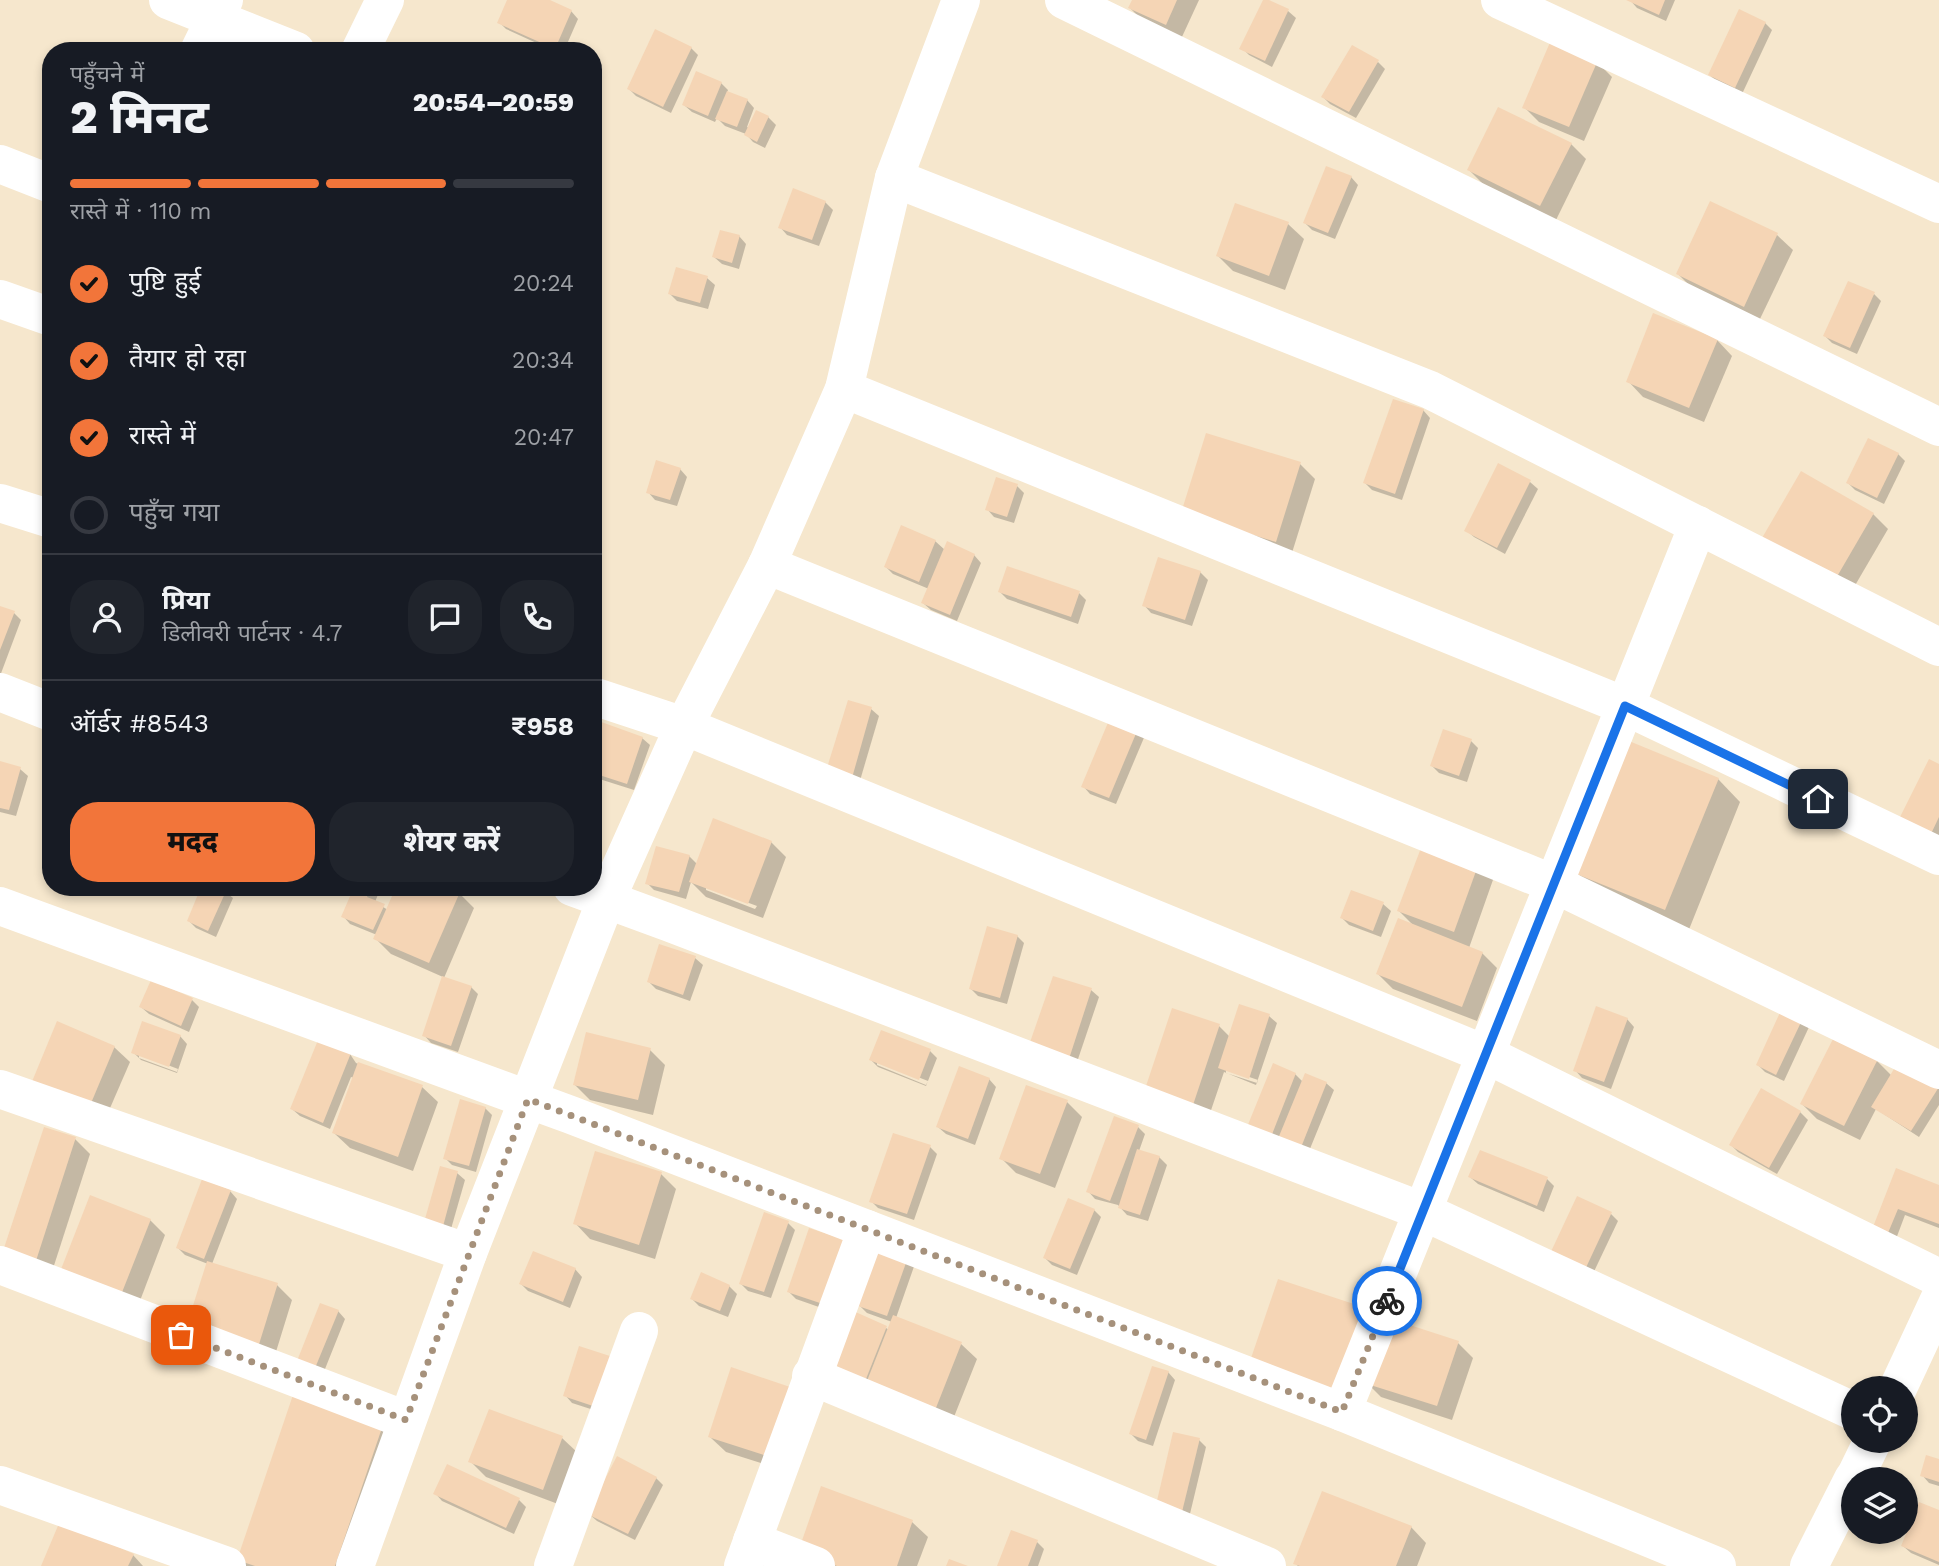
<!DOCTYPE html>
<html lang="hi">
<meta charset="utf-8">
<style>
body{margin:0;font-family:"Work Sans","Noto Sans Devanagari",sans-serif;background:#20242c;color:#f1f3f6;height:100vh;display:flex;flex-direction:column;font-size:26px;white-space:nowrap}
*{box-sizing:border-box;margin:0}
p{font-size:23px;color:#9ea1a6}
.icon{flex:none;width:38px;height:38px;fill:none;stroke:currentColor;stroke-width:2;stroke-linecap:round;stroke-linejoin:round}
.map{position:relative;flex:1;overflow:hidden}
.details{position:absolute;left:42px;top:42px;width:560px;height:854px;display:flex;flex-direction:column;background:#171b24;border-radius:28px;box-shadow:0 4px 10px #0003}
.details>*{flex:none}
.tools{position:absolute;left:1841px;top:1376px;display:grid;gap:14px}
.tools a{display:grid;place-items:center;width:77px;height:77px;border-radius:50%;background:#171b24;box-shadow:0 4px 10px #0003;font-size:35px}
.pin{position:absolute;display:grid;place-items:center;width:60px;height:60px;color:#fff;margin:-30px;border-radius:14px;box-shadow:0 4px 10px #0006}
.courier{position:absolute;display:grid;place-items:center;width:70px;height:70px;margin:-35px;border:5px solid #1a73e8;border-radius:50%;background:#fff;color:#222;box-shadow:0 2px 9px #0007}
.overview em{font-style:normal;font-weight:800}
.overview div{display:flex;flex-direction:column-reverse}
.overview{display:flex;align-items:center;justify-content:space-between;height:119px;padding:0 28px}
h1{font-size:46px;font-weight:800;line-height:52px}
.bar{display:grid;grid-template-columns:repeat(4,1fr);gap:10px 7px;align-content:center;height:84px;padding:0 28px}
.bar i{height:9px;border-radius:5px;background:#363941}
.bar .on{background:#f2753a}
.bar p{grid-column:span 4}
.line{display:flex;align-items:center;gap:18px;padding:0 28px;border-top:2px solid #363941}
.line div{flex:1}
.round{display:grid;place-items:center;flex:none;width:74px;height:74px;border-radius:28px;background:#20242c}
ol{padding:0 28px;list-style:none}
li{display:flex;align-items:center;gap:21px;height:77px}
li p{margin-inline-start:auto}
li .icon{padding:7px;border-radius:50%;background:#f2753a;color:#111;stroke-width:4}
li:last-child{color:#9ea1a6}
li i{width:38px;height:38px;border:4px solid #363941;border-radius:50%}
.cta{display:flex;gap:14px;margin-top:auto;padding:14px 28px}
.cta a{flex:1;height:80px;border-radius:28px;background:#f2753a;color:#111;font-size:28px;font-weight:800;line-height:80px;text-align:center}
.cta a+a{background:#20242c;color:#f1f3f6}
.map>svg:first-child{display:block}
.residential{fill:#f6e7cd;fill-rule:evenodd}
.shadow{fill:#0003;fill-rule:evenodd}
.building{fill:#f5d5b5}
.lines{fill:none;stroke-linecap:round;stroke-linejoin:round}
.minor{stroke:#fff;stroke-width:38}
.done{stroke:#a6917b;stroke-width:7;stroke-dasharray:0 12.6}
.route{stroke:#1a73e8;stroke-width:9}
</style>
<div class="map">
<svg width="1939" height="1566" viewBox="0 0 1939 1566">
<rect width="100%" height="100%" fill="#fef5df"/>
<path class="residential" d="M0,0H1939V1566H0ZM51,51H593V887H51ZM1853,1388H1906V1440H1853ZM1853,1479H1906V1531H1853Z"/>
<g class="shadow">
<path d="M509,0H546L571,11L578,19L564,51H554L506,29L499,22Z"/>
<path d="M1133,0H1199L1181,39L1145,23L1130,8Z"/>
<path d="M1265,0L1288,11L1296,18L1272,67L1249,55L1242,48Z"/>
<path d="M1630,0H1675L1666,21L1637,8Z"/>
<path d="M1765,23L1772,30L1742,94L1717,82L1710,75Z"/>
<path d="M691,48L698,55L671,113L636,96L629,89Z"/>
<path d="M1378,62L1385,69L1356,118L1330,104L1323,97Z"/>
<path d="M1597,62L1612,77L1584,141L1539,122L1524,107Z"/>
<path d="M721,83L728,90L727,93L747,100L754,108L747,127L749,128L768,117L776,125L765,148L753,142L746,134L725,126L717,118L715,122L692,112L684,105Z"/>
<path d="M1571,144L1586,159L1556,220L1484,185L1469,170Z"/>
<path d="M1351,177L1358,185L1335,239L1312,230L1305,223Z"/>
<path d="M825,202L833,210L819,246L787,235L780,227Z"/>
<path d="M1711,203L1777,235L1793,250L1759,321L1693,289L1678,274Z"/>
<path d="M1236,205L1288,224L1304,239L1285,290L1233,271L1218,256Z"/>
<path d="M739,236L746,244L739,269L722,264L714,257Z"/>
<path d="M707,278L715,285L708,309L677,301L670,294Z"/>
<path d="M1874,294L1881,301L1857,354L1832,343L1825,336Z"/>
<path d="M1717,340L1732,356L1704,422L1643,397L1628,381Z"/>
<path d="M1423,410L1430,418L1402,500L1372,490L1365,483Z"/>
<path d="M1898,454L1905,461L1884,504L1855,490L1848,483Z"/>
<path d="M1300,464L1315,479L1291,556L1198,527Z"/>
<path d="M1499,466L1530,482L1538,489L1505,554L1474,537L1466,530Z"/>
<path d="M680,469L687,477L677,506L655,500L648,492Z"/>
<path d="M1017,486L1024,493L1014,523L994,517L987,509Z"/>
<path d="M1873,514L1888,529L1850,594L1779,553Z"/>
<path d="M935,541L945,550L974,555L981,563L957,621L931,610L923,603L929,589L893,574L886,567Z"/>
<path d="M1200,572L1208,580L1192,626L1151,613L1144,605Z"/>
<path d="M1000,592L1079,593L1086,600L1078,624L1007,599Z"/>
<path d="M0,608L14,613L21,620L0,676Z"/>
<path d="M871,709L879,716L859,784L836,777Z"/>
<path d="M1113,716L1146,733L1116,804L1090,794L1083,786Z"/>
<path d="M593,721L642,738L650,745L634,790L593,777Z"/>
<path d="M1471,741L1478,748L1467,782L1439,773L1432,766Z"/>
<path d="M0,763L20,769L28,776L16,816L0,812Z"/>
<path d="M1939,766V838L1907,828Z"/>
<path d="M1718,779L1740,802L1688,932L1599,895L1576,872Z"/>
<path d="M771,842L786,857L763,918L706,897L691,882L686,899L654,890L647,883L689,856L697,864ZM706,887L757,906L755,909L706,890Z"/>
<path d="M1479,862L1494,877L1469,948L1482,953L1497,968L1477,1021L1393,989L1378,974L1415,927L1399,911Z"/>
<path d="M203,887H219L233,898L216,937L196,928L189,921Z"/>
<path d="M356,887H381L375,902L388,910L459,893L474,908L444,978L471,987L478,994L458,1052L431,1043L424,1035L443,977L391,954L376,939L377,935L350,924L343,916Z"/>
<path d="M1352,892L1383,904L1391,911L1381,937L1349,925L1342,918Z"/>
<path d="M1017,936L1024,943L1007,1004L978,996L971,989Z"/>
<path d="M660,946L695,958L703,965L690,1001L656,989L649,982Z"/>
<path d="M1091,990L1099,997L1075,1068L1037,1055Z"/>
<path d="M192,1000L199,1007L189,1032L149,1014L141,1007Z"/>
<path d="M1173,1010L1219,1026L1230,1037L1269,1016L1277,1023L1256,1085L1224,1072L1206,1125L1160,1110ZM1226,1069L1258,1080L1257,1083L1226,1073Z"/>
<path d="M1783,1010L1809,1027L1784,1081L1765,1072L1758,1065Z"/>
<path d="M1627,1019L1634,1027L1611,1089L1582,1078L1575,1070Z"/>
<path d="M180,1036L187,1044L177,1073L141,1060L133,1052ZM139,1054L178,1069L177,1072L139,1058Z"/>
<path d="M114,1047L130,1062L104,1122L48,1099Z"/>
<path d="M650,1050L665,1065L653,1115L590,1100L575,1085Z"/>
<path d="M930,1051L937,1058L926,1086L878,1067L871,1060ZM877,1061L928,1081L926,1085L877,1065Z"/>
<path d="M350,1054L356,1063L422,1087L438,1102L413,1171L350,1148L334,1133L354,1078L351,1077L330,1129L300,1116L292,1109Z"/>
<path d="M1877,1061L1892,1076L1939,1085V1105L1919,1137L1876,1109L1860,1140L1817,1119L1802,1104Z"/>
<path d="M1295,1074L1303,1082L1326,1083L1334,1090L1305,1161L1254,1139Z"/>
<path d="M989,1079L996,1087L975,1145L946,1134L938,1127Z"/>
<path d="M1762,1090L1800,1112L1808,1120L1777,1174L1738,1152L1731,1145Z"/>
<path d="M1067,1102L1082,1117L1055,1188L1016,1173L1001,1158Z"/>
<path d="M485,1108L492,1115L476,1172L452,1165L445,1158Z"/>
<path d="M1138,1127L1145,1134L1139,1151L1159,1157L1167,1165L1148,1221L1127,1215L1118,1205L1095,1199L1088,1191Z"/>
<path d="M75,1139L90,1154L49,1281L19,1272Z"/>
<path d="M930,1147L937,1154L914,1220L878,1208L871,1201Z"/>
<path d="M1897,1171L1939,1187V1228L1905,1215L1896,1239L1875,1226Z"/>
<path d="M457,1173L465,1180L449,1236L433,1233Z"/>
<path d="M661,1174L676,1189L655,1259L590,1239L575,1223Z"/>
<path d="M1470,1177L1547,1179L1554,1186L1544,1212L1478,1184Z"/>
<path d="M230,1191L237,1199L212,1264L277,1285L292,1300L271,1368L208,1264L185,1255L178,1248Z"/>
<path d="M1578,1199L1611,1214L1618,1221L1590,1280L1558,1265Z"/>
<path d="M1094,1210L1101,1217L1077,1275L1052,1265L1045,1258Z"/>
<path d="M150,1220L165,1235L135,1314L76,1292Z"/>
<path d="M788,1223L795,1230L771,1298L748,1291L741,1284Z"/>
<path d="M810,1230L836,1313L796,1299L789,1292Z"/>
<path d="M883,1241L917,1258L896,1318L961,1344L977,1359L948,1432L839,1371L886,1328L889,1330L892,1322L867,1313L860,1306Z"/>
<path d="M575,1269L582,1277L570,1308L528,1291L521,1284Z"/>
<path d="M729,1286L737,1294L728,1317L699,1306L692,1299Z"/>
<path d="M338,1311L345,1319L321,1379L304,1372Z"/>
<path d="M1458,1343L1473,1358L1452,1420L1381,1397L1366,1382Z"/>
<path d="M619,1365L603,1413L572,1403L565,1395Z"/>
<path d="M1168,1372L1175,1380L1153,1446L1138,1441L1131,1434Z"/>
<path d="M814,1406L792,1473L726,1452L710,1437Z"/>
<path d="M490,1411L562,1438L578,1453L558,1504L486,1477L471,1462Z"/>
<path d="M384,1421L406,1443L365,1566H246L239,1559Z"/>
<path d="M1199,1440L1206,1447L1189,1518L1166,1512Z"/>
<path d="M1939,1461V1486L1929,1483L1922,1475Z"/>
<path d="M656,1478L663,1485L635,1540L597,1521L589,1514Z"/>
<path d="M823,1489L912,1522L928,1537L917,1566H814Z"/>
<path d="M435,1493L519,1500L526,1507L514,1534L442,1501Z"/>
<path d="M1939,1512V1565L1911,1553L1903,1546Z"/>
<path d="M1411,1527L1426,1543L1417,1566H1298L1295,1563Z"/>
<path d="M1037,1542L1044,1549L1038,1566H999Z"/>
<path d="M133,1555L143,1566H42Z"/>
</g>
<g class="building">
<path d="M507,0H550L572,10L555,49L497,23Z"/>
<path d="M1132,0H1177L1166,25L1128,8Z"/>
<path d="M1263,0H1269L1289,9L1265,61L1239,49Z"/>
<path d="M1626,0H1665L1659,15Z"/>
<path d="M1739,9L1766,22L1735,88L1708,75Z"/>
<path d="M655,29L692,47L663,107L627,89Z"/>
<path d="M222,38L253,51H217Z"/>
<path d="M1551,40L1598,60L1569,127L1522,108Z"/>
<path d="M1352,45L1379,60L1349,112L1321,97Z"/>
<path d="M696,71L722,82L708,116L682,105Z"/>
<path d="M727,91L748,99L737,127L715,119Z"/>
<path d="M1498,107L1572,143L1540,206L1467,170Z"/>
<path d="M756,110L769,116L757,142L744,135Z"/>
<path d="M1326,166L1352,176L1328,233L1303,223Z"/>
<path d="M793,188L826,201L812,240L778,228Z"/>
<path d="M1710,201L1778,233L1744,307L1676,274Z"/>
<path d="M1235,203L1289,222L1269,276L1216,256Z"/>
<path d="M720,230L740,235L732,263L712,257Z"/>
<path d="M676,267L708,276L700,303L668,294Z"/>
<path d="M1848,281L1875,292L1850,348L1823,336Z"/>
<path d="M1653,313L1718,339L1689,408L1626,382Z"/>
<path d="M1393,399L1424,409L1395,494L1363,483Z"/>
<path d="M1206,433L1301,462L1276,542L1181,513Z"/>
<path d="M1868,438L1899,453L1877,498L1846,483Z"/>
<path d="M656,460L681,468L670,500L646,493Z"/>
<path d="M1498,463L1531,480L1497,548L1464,531Z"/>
<path d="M1801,471L1874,513L1835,580L1762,538Z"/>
<path d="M996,477L1018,484L1007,517L985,510Z"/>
<path d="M901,525L936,540L919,582L884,567Z"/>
<path d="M947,541L975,554L950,615L921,603Z"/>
<path d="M1158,557L1201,571L1185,620L1142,606Z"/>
<path d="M1007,566L1080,591L1071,617L998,592Z"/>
<path d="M0,606L15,611L0,650Z"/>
<path d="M848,700L872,707L852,778L826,771Z"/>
<path d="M1112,713L1140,724L1109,798L1081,787Z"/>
<path d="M593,719L643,737L627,784L593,773Z"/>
<path d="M1443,729L1472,739L1459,776L1430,766Z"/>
<path d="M1629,741L1719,778L1665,910L1574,873Z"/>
<path d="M1929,759L1939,764V817L1930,836L1898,821Z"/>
<path d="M0,761L21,767L9,810L0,808Z"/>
<path d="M713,818L772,841L748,904L689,882Z"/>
<path d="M1424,840L1480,860L1454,932L1397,911Z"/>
<path d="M656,846L690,855L679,892L645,884Z"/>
<path d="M201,887L227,889L208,931L187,921Z"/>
<path d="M354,887H371L367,897L385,904L373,930L341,917Z"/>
<path d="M396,887H449L460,892L429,963L373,939Z"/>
<path d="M1351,890L1384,902L1373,931L1340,918Z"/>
<path d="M1398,918L1483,952L1462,1007L1376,974Z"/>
<path d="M987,926L1018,935L1000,998L969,989Z"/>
<path d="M659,944L696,956L683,995L647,982Z"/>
<path d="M442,976L472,986L451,1046L422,1036Z"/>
<path d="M1053,976L1092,988L1068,1062L1028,1048Z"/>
<path d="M151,980L193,998L181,1026L139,1007Z"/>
<path d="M1239,1004L1270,1014L1249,1079L1218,1068Z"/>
<path d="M1596,1006L1628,1018L1604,1082L1573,1071Z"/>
<path d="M1172,1008L1220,1024L1191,1111L1143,1095Z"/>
<path d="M1782,1008L1803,1018L1776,1075L1756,1065Z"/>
<path d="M57,1021L115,1046L89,1108L31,1084Z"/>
<path d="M142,1021L181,1035L169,1067L131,1053Z"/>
<path d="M881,1030L931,1049L919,1080L869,1060Z"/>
<path d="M586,1032L651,1048L638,1100L573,1085Z"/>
<path d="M1834,1037L1878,1059L1844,1126L1800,1104Z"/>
<path d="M318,1040L351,1053L323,1123L290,1109Z"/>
<path d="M1900,1059L1939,1087L1911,1131L1871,1107Z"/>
<path d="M358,1062L423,1085L398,1157L332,1133Z"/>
<path d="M1273,1063L1296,1073L1269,1142L1245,1132Z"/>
<path d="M959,1066L990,1078L968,1139L936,1127Z"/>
<path d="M1305,1073L1327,1082L1298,1155L1275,1146Z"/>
<path d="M1026,1085L1068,1100L1040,1174L999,1159Z"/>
<path d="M1761,1088L1801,1111L1769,1168L1729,1145Z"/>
<path d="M460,1099L486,1107L469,1166L443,1159Z"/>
<path d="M1114,1116L1139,1125L1110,1201L1086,1192Z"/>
<path d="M44,1127L76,1137L34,1267L1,1257Z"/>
<path d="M893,1133L931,1145L907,1214L869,1202Z"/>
<path d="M1137,1149L1160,1156L1140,1215L1118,1208Z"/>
<path d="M1480,1150L1548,1177L1537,1206L1468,1177Z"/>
<path d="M595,1151L662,1172L639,1245L573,1224Z"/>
<path d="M440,1166L458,1171L442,1230L423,1226Z"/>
<path d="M1896,1168L1939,1185V1224L1898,1209L1888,1233L1873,1227Z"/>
<path d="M202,1179L231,1190L204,1259L176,1248Z"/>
<path d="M90,1195L151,1219L119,1300L58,1277Z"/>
<path d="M1577,1196L1612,1212L1583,1274L1548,1258Z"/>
<path d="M1068,1198L1095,1209L1070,1269L1043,1258Z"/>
<path d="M764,1212L789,1221L764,1292L739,1284Z"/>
<path d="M809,1228L852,1242L829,1306L787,1292Z"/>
<path d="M882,1239L911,1249L887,1316L858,1306Z"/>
<path d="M533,1251L576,1268L563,1302L519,1284Z"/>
<path d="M207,1261L278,1283L256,1354L185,1331Z"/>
<path d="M701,1272L730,1285L720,1311L690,1299Z"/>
<path d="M1278,1279L1366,1308L1337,1393L1249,1364Z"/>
<path d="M320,1303L339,1310L313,1373L295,1366Z"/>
<path d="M851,1310L887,1326L866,1379L829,1364Z"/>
<path d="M893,1315L962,1342L932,1418L863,1391Z"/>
<path d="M1385,1317L1459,1341L1437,1406L1364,1383Z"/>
<path d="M579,1346L613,1357L596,1407L563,1396Z"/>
<path d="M1152,1366L1169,1371L1146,1440L1129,1434Z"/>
<path d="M731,1367L799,1390L776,1459L708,1437Z"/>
<path d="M295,1389L385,1419L335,1566H255L237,1560Z"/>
<path d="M489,1409L563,1436L543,1490L468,1462Z"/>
<path d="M1173,1432L1200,1438L1182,1512L1156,1505Z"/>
<path d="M1926,1455L1939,1459V1482L1920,1476Z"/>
<path d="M617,1456L657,1477L628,1534L587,1514Z"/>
<path d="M447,1464L520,1498L506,1528L433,1494Z"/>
<path d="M821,1486L913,1520L897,1566H837L798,1552Z"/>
<path d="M1322,1491L1412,1526L1396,1566H1300L1293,1564Z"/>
<path d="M1919,1502L1939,1510V1562L1901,1546Z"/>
<path d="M60,1521L134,1554L128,1566H41Z"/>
<path d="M1011,1530L1038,1540L1028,1566H997Z"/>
<path d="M949,1559L968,1566H946Z"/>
</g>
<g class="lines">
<g class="minor">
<path d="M168,0L296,51"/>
<path d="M1064,0L1939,427"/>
<path d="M1500,0L1939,204"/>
<path d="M199,51L224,0"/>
<path d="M360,51L385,0"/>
<path d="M0,164L51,184"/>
<path d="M894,178L1430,390L1939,647"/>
<path d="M0,299L51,317"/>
<path d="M844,389L1625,706L1939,856"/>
<path d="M0,503L51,519"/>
<path d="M767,565L1554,884L1939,1070"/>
<path d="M0,692L51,712"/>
<path d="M593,696L684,726L1485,1054L1939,1278"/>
<path d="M572,887L670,923L1422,1211L1853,1411"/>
<path d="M0,906L571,1115L1342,1412L1717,1566"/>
<path d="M0,1089L468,1253"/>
<path d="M0,1265L406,1420"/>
<path d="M811,1376L1267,1566"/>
<path d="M1898,1388L1939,1300"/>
<path d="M1342,1412L1698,525"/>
<path d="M1854,1479L1873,1440"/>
<path d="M0,1485L227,1566"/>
<path d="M752,1541L816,1566"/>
<path d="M355,1566L468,1253L606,900L684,726L767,565L844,389L894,178L961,0"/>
<path d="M553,1566L639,1331"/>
<path d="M743,1566L867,1229"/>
<path d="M1809,1566L1853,1479"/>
</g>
</g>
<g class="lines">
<path class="done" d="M181,1335L406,1420L528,1099L1342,1412L1387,1301"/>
<path class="route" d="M1387,1301L1625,706L1818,799"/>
</g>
</svg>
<div class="tools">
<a><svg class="icon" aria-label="locate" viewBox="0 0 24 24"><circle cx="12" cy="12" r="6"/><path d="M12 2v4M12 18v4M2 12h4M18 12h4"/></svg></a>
<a><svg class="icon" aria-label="layers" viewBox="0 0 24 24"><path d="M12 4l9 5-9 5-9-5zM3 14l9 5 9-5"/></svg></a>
</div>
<div class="pin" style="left:181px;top:1335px;background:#ea580c"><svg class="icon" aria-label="bag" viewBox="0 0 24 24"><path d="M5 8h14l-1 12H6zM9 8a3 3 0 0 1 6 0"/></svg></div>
<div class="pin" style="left:1818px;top:799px;background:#1f2937"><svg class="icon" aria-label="home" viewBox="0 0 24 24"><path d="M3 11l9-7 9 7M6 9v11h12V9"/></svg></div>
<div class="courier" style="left:1387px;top:1301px"><svg class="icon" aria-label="bike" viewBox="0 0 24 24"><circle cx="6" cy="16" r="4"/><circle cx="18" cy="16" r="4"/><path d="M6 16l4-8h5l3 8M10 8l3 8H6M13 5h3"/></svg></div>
<section class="details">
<div class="overview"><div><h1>2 मिनट</h1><p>पहुँचने में</p></div><em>20:54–20:59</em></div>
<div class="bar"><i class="on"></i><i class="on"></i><i class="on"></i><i></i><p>रास्ते में · 110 m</p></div>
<ol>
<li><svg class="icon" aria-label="check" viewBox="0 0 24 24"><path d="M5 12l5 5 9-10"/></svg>पुष्टि हुई<p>20:24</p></li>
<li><svg class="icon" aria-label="check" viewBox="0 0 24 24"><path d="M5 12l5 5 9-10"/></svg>तैयार हो रहा<p>20:34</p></li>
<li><svg class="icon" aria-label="check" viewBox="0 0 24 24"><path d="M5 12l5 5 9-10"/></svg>रास्ते में<p>20:47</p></li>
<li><i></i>पहुँच गया</li>
</ol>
<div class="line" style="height:126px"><a class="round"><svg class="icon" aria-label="person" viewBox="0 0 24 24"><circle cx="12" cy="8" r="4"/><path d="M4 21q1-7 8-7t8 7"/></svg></a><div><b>प्रिया</b><p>डिलीवरी पार्टनर · 4.7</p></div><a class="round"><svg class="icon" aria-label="chat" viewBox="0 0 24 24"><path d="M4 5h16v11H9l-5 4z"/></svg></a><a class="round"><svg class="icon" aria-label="phone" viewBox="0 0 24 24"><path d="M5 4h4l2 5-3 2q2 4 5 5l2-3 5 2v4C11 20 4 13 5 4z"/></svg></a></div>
<div class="line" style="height:91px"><div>ऑर्डर #8543</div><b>₹958</b></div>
<div class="cta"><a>मदद</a><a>शेयर करें</a></div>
</section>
</div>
